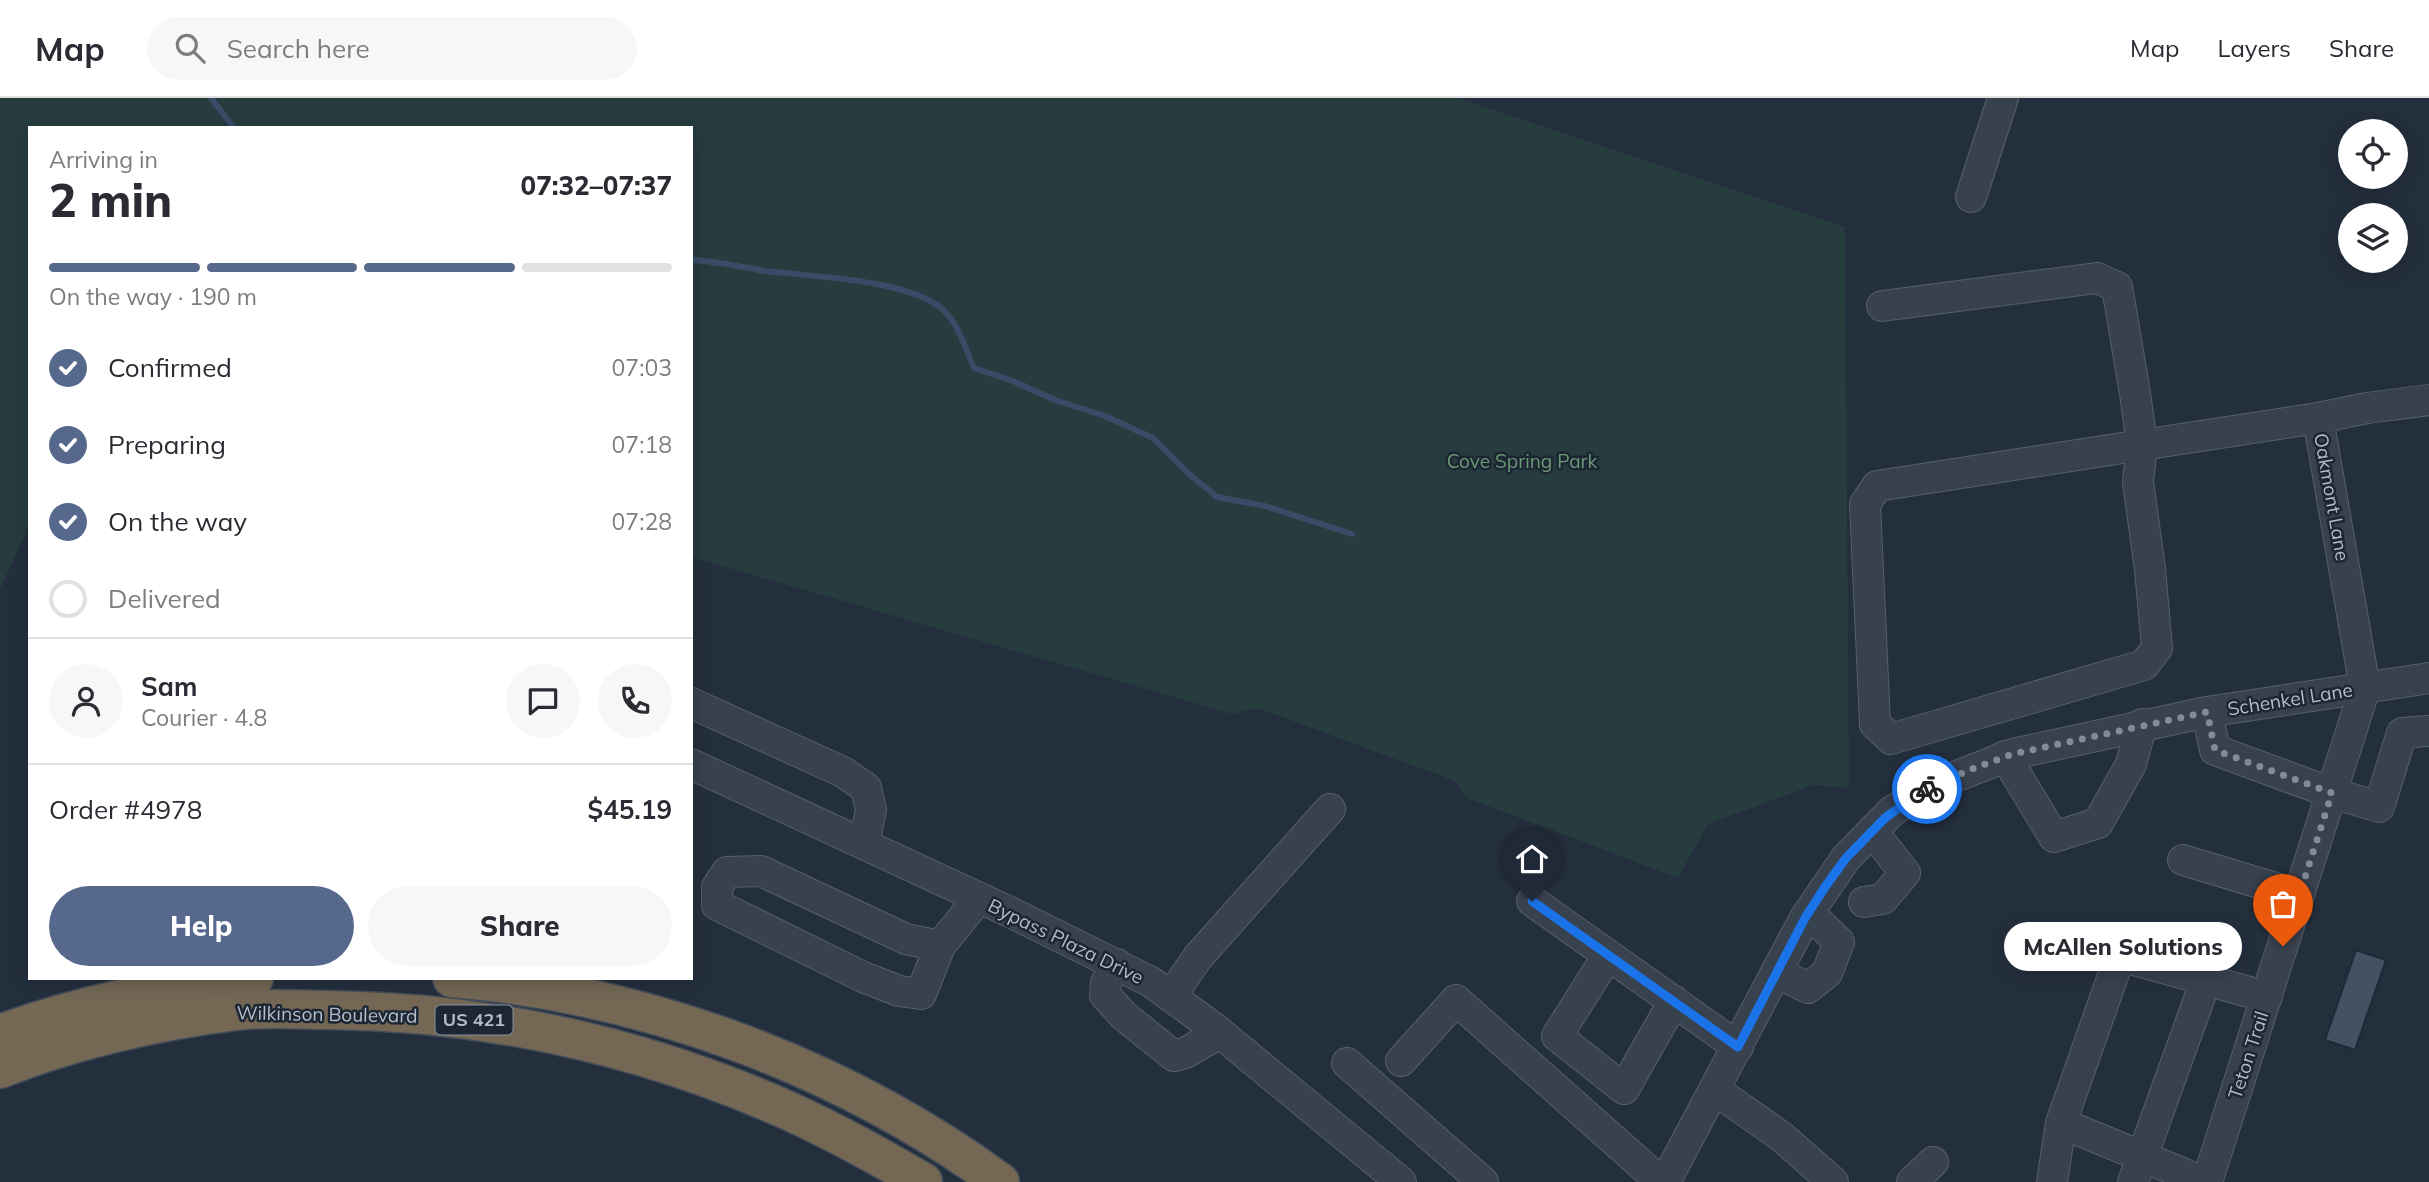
<!DOCTYPE html>
<meta charset="utf-8">
<style>
body{margin:0;font-family:Mulish,sans-serif;background:#f7f7f7;color:#2b2b33;height:100vh;display:flex;flex-direction:column;font-size:26px;white-space:nowrap}
*{box-sizing:border-box;margin:0}
p{font-size:23px;color:#7c7c81}
.icon{flex:none;width:38px;height:38px;fill:none;stroke:currentColor;stroke-width:2;stroke-linecap:round;stroke-linejoin:round}
.map{position:relative;flex:1;overflow:hidden}
.side{position:absolute;left:28px;top:28px;width:665px;height:854px;display:flex;flex-direction:column;background:#fff;border-radius:0px;box-shadow:0 4px 18px #0003}
.side>*{flex:none}
.controls{position:absolute;left:2338px;top:21px;display:grid;gap:14px}
.controls a{display:grid;place-items:center;width:70px;height:70px;border-radius:50%;background:#fff;box-shadow:0 4px 18px #0003;font-size:35px}
.pin{position:absolute;display:grid;place-items:center;width:60px;height:60px;color:#fff;margin:-72px -30px;border-radius:50% 50% 50% 0;rotate:-45deg;box-shadow:0 0 7px #0007}
.pin .icon{rotate:45deg}
.courier{position:absolute;display:grid;place-items:center;width:70px;height:70px;margin:-35px;border:5px solid #1a73e8;border-radius:50%;background:#fff;color:#222;box-shadow:0 2px 9px #0007}
.bubble{position:absolute;height:49px;border-radius:24px;background:#fff;box-shadow:0 4px 18px #0003;font-size:23px;font-weight:800;line-height:49px;text-align:center}
.head em{font-style:normal;font-weight:800}
.head div{display:flex;flex-direction:column-reverse}
.head{display:flex;align-items:center;justify-content:space-between;height:119px;padding:0 21px}
h1{font-size:46px;font-weight:800;line-height:52px}
.bar{display:grid;grid-template-columns:repeat(4,1fr);gap:10px 7px;align-content:center;height:84px;padding:0 21px}
.bar i{height:9px;border-radius:5px;background:#e1e1e2}
.bar .current{background:#56698c}
.bar p{grid-column:span 4}
.line{display:flex;align-items:center;gap:18px;padding:0 21px;border-top:2px solid #e1e1e2}
.line div{flex:1}
.round{display:grid;place-items:center;flex:none;width:74px;height:74px;border-radius:37px;background:#f7f7f7}
ol{padding:0 21px;list-style:none}
li{display:flex;align-items:center;gap:21px;height:77px}
li p{margin-inline-start:auto}
li .icon{padding:7px;border-radius:50%;background:#56698c;color:#fff;stroke-width:4}
li:last-child{color:#7c7c81}
li i{width:38px;height:38px;border:4px solid #e1e1e2;border-radius:50%}
.primary-button{display:flex;gap:14px;margin-top:auto;padding:14px 21px}
.primary-button a{flex:1;height:80px;border-radius:42px;background:#56698c;color:#fff;font-size:28px;font-weight:800;line-height:80px;text-align:center}
.primary-button a+a{background:#f7f7f7;color:#2b2b33}
header{display:flex;align-items:center;gap:42px;box-sizing:border-box;height:98px;padding:0 35px;background:#fff;border-bottom:2px solid #e1e1e2}
header strong{font-size:33px}
nav{display:flex;gap:38px;margin-inline-start:auto;font-size:24px}
.search{width:490px;height:63px;background:#f7f7f7;display:flex;align-items:center;gap:18px;box-sizing:border-box;padding:0 24px;border-radius:38px;color:#7c7c81;font-size:26px}
.map>svg:first-child{display:block}
.green{fill:#263c3f}
.lines{fill:none;stroke-linecap:round;stroke-linejoin:round}
.stream{stroke:#394c67;stroke-width:6}
.building{fill:#455162;stroke:#1f2835;stroke-width:2}
.minor-casing{stroke:#565f6c;stroke-width:32}
.highway-casing{stroke:#434c59;stroke-width:41}
.minor{stroke:#38414e;stroke-width:30}
.highway{stroke:#746855;stroke-width:38}
.done{stroke:#828b98;stroke-width:7;stroke-dasharray:0 12.6}
.route{stroke:#1a73e8;stroke-width:9}
.labels{text-anchor:middle;stroke-width:5;stroke-linejoin:round;paint-order:stroke}
.shield{fill:#1d2633;stroke:#878f9c;stroke-width:2}
.shield-label{font-size:18px;font-weight:bold;fill:#b4bcc9}
.park-label{font-size:19px;fill:#6b9a76;stroke:#1d2633}
.street-label{font-size:19px;fill:#b4bcc9;stroke:#1d2633}
</style>
<header>
<strong>Map</strong>
<div class="search"><svg class="icon" aria-label="search" viewBox="0 0 24 24"><circle cx="10" cy="10" r="6"/><path d="M15 15l6 6"/></svg>Search here</div>
<nav><a>Map</a><a>Layers</a><a>Share</a></nav>
</header>
<div class="map">
<svg width="2429" height="1084" viewBox="0 0 2429 1084">
<rect width="100%" height="100%" fill="#242f3e"/>
<path class="green" d="M0,0H1457L1845,129L1849,690L1813,687L1708,726L1678,780L1467,700L1455,683L1257,610L1232,616L691,459V30H30V426L0,491Z"/>
<g class="lines">
<g class="stream">
<path d="M211,0L234,30"/>
<path d="M691,162C717,163 741,169 766,173C814,179 902,181 940,209C958,223 965,250 974,270L1013,283L1055,302L1105,318L1153,340L1188,375L1217,399L1265,408L1352,436"/>
</g>
</g>
<path class="building" d="M2356,852L2386,862L2355,952L2325,942Z"/>
<g class="lines">
<defs>
<g id="minor">
<path d="M1971,99L2003,0"/>
<path d="M1882,208L2097,180L2117,189L2135,295L2142,347L2318,320"/>
<path d="M2142,347L2138,384L2150,471L2157,550L2144,567L1891,641L1875,626L1865,406L1877,388Z"/>
<path d="M691,605L843,674L866,690L871,712L864,746"/>
<path d="M2207,614L2215,652L2332,695L2379,709L2402,635L2429,633"/>
<path d="M2005,658L2054,739L2098,725L2131,666L2142,626"/>
<path d="M691,666L1012,815L1151,884L1214,930L1401,1084"/>
<path d="M2183,762L2299,797"/>
<path d="M1532,803L1738,949"/>
<path d="M1864,804L1883,801L1905,775L1873,734"/>
<path d="M940,848L921,896L899,893L863,879L717,807V789L727,774L761,773L906,841L940,848L979,800"/>
<path d="M1608,857L1557,938L1624,991L1674,903"/>
<path d="M1117,866L1106,884L1105,897L1124,918L1174,958L1185,955L1220,935"/>
<path d="M1776,874L1808,890L1827,875L1839,844L1809,815"/>
<path d="M1171,898L1198,859L1330,711"/>
<path d="M1401,963L1456,902L1661,1084"/>
<path d="M1347,965L1483,1084"/>
<path d="M1715,992L1782,1039L1833,1084"/>
<path d="M2061,1025L2204,1084"/>
<path d="M1665,1084L1805,820L1846,760L1892,713L1934,687L2013,656L2207,614L2429,580"/>
<path d="M1912,1084L1933,1064"/>
<path d="M2052,1084L2061,1025L2120,858L2267,899"/>
<path d="M2133,1084L2206,882"/>
<path d="M2207,1084L2365,590L2318,320L2367,310L2429,302"/>
</g>
<g id="highway">
<path d="M452,880C647,896 842,969 1000,1084"/>
<path d="M0,936C81,906 168,889 254,880"/>
<path d="M0,971C74,942 157,923 236,913C267,909 300,912 331,912C484,914 633,946 773,1006C825,1028 875,1056 923,1084"/>
</g>
</defs>
<use href="#minor" class="minor-casing"/>
<use href="#highway" class="highway-casing"/>
<use href="#minor" class="minor"/>
<use href="#highway" class="highway"/>
</g>
<g class="lines">
<path class="done" d="M1927,691L1969,672L2013,656L2207,614L2215,652L2332,695L2283,848"/>
<path class="route" d="M1532,803L1738,949L1805,820L1825,789L1846,760L1886,719L1927,691"/>
</g>
<g class="labels">
<rect class="shield" x="435.5" y="907.5" width="77" height="29" rx="5"/>
<g class="shield-label">
<text x="474" y="928">US 421</text>
</g>
<g class="park-label">
<text x="1522" y="370">Cove Spring Park</text>
</g>
<g class="street-label">
<text transform="translate(2332 399) rotate(80)" y="7">Oakmont Lane</text>
<text transform="translate(2290 601) rotate(-9)" y="7">Schenkel Lane</text>
<text transform="translate(1066 843) rotate(26)" y="7">Bypass Plaza Drive</text>
<text transform="translate(327 916) rotate(1)" y="7">Wilkinson Boulevard</text>
<text transform="translate(2248 957) rotate(-72)" y="7">Teton Trail</text>
</g>
</g>
</svg>
<div class="controls">
<a><svg class="icon" aria-label="locate" viewBox="0 0 24 24"><circle cx="12" cy="12" r="6"/><path d="M12 2v4M12 18v4M2 12h4M18 12h4"/></svg></a>
<a><svg class="icon" aria-label="layers" viewBox="0 0 24 24"><path d="M12 4l9 5-9 5-9-5zM3 14l9 5 9-5"/></svg></a>
</div>
<div class="pin" style="left:2283px;top:848px;background:#ea580c"><svg class="icon" aria-label="bag" viewBox="0 0 24 24"><path d="M5 8h14l-1 12H6zM9 8a3 3 0 0 1 6 0"/></svg></div>
<div class="pin" style="left:1532px;top:803px;background:#1f2937"><svg class="icon" aria-label="home" viewBox="0 0 24 24"><path d="M3 11l9-7 9 7M6 9v11h12V9"/></svg></div>
<div class="courier" style="left:1927px;top:691px"><svg class="icon" aria-label="bike" viewBox="0 0 24 24"><circle cx="6" cy="16" r="4"/><circle cx="18" cy="16" r="4"/><path d="M6 16l4-8h5l3 8M10 8l3 8H6M13 5h3"/></svg></div>
<div class="bubble" style="left:2004px;top:824px;width:238px">McAllen Solutions</div>
<section class="side">
<div class="head"><div><h1>2 min</h1><p>Arriving in</p></div><em>07:32–07:37</em></div>
<div class="bar"><i class="current"></i><i class="current"></i><i class="current"></i><i></i><p>On the way · 190 m</p></div>
<ol>
<li><svg class="icon" aria-label="check" viewBox="0 0 24 24"><path d="M5 12l5 5 9-10"/></svg>Confirmed<p>07:03</p></li>
<li><svg class="icon" aria-label="check" viewBox="0 0 24 24"><path d="M5 12l5 5 9-10"/></svg>Preparing<p>07:18</p></li>
<li><svg class="icon" aria-label="check" viewBox="0 0 24 24"><path d="M5 12l5 5 9-10"/></svg>On the way<p>07:28</p></li>
<li><i></i>Delivered</li>
</ol>
<div class="line" style="height:126px"><a class="round"><svg class="icon" aria-label="person" viewBox="0 0 24 24"><circle cx="12" cy="8" r="4"/><path d="M4 21q1-7 8-7t8 7"/></svg></a><div><b>Sam</b><p>Courier · 4.8</p></div><a class="round"><svg class="icon" aria-label="chat" viewBox="0 0 24 24"><path d="M4 5h16v11H9l-5 4z"/></svg></a><a class="round"><svg class="icon" aria-label="phone" viewBox="0 0 24 24"><path d="M5 4h4l2 5-3 2q2 4 5 5l2-3 5 2v4C11 20 4 13 5 4z"/></svg></a></div>
<div class="line" style="height:91px"><div>Order #4978</div><b>$45.19</b></div>
<div class="primary-button"><a>Help</a><a>Share</a></div>
</section>
</div>
